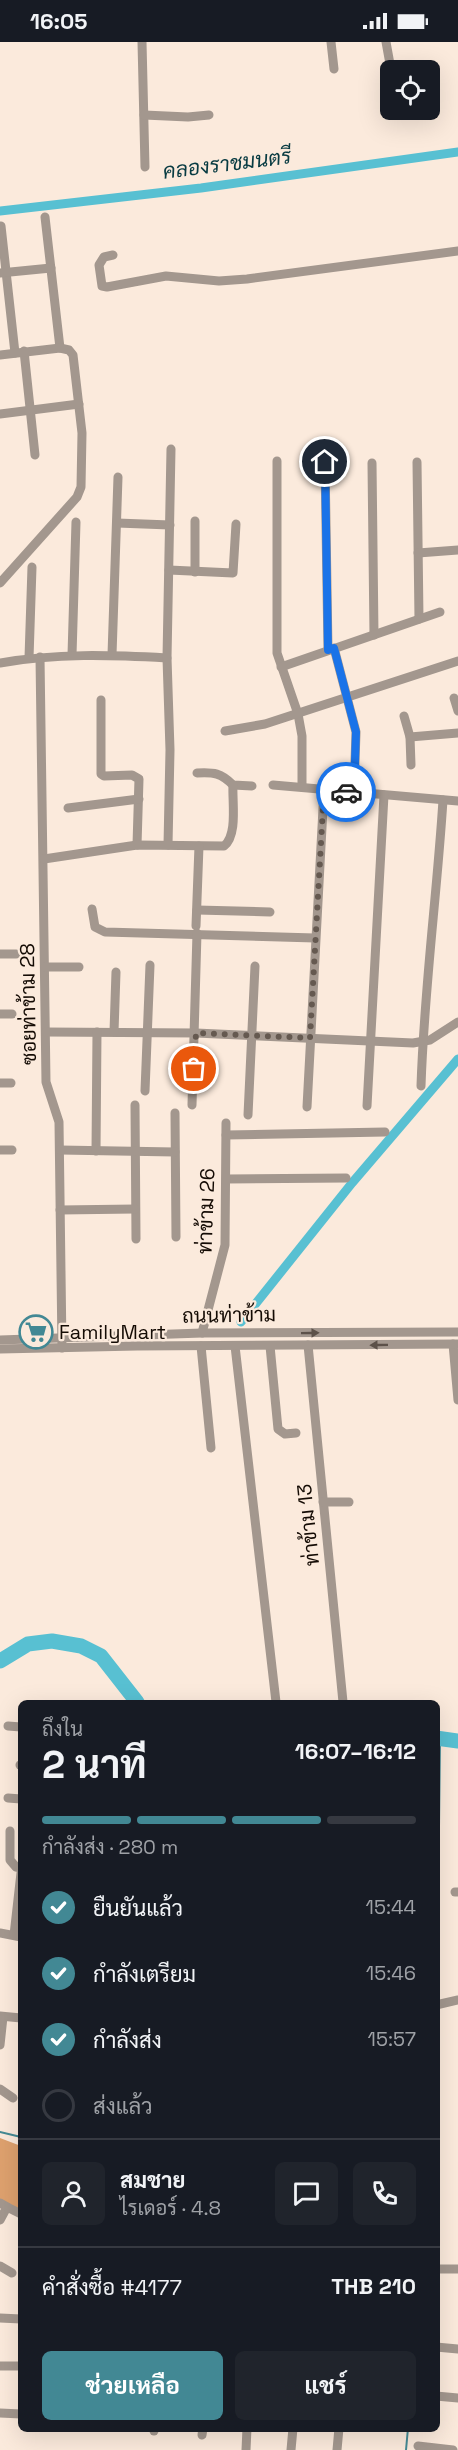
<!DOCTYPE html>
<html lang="th">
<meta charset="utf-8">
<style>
body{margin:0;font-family:"Space Grotesk",Sarabun,sans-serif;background:#20242c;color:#f1f3f6;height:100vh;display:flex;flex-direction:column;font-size:22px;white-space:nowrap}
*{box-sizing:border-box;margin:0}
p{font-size:20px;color:#9ea1a6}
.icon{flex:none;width:33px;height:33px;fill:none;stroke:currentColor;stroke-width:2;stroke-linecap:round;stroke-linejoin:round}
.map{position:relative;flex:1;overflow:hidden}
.sheet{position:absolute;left:18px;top:1658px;width:422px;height:732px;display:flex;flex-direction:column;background:#171b24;border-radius:9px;box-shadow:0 6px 24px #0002}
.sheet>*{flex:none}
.tools{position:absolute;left:380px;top:18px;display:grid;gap:12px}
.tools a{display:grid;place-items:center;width:60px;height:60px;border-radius:9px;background:#171b24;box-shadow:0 6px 24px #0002;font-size:30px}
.pin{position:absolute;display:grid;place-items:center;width:51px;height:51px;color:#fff;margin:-26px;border:3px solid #fff;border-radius:50%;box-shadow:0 2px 6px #0007}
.courier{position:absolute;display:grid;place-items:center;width:60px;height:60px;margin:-30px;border:4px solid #1a73e8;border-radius:50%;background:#fff;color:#222;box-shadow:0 2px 8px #0007}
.overview em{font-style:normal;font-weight:700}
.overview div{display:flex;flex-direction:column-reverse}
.overview{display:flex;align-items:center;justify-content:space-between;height:102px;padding:0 24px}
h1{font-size:39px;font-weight:700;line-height:45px}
.bar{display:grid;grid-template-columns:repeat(4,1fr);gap:9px 6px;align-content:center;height:72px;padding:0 24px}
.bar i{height:8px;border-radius:4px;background:#363941}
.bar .selected{background:#428894}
.bar p{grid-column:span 4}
.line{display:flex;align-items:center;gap:15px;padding:0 24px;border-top:2px solid #363941}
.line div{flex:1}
.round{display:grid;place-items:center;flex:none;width:63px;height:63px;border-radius:9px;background:#20242c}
ol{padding:0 24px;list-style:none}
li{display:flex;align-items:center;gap:18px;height:66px}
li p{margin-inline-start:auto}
li .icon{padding:6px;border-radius:50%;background:#428894;color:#fff;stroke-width:4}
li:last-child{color:#9ea1a6}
li i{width:33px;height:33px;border:3px solid #363941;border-radius:50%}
.cta{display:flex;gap:12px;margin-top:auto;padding:12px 24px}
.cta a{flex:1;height:69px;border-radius:9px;background:#428894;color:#fff;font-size:24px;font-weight:700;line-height:69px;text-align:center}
.cta a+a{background:#20242c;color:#f1f3f6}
.status{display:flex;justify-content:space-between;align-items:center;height:42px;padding:0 30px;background:#171b24;direction:ltr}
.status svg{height:16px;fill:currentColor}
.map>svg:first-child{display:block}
.forest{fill:#dea16e}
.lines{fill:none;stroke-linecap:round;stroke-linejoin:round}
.stream{stroke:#448a94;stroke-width:2}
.canal{stroke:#58c0d2;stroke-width:9}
.river{stroke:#58c0d2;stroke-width:15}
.minor{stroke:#a3978e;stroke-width:9}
.oneway{fill:#5c5149}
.done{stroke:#655950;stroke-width:6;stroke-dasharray:0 10.8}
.route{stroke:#1a73e8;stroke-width:8}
.labels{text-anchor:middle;stroke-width:4.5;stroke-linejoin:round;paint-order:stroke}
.street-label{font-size:20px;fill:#140b04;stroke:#fbeadc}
.poi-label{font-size:20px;fill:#140b04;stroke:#fbeadc;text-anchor:start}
.water-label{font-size:21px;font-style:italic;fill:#083b42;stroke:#fbeadc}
</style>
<div class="status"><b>16:05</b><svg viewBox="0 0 49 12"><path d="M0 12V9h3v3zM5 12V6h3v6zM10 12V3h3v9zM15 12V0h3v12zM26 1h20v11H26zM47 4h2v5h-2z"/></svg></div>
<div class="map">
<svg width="458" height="2408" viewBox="0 0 458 2408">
<rect width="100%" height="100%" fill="#fbeadc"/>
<path class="forest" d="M0,2096L21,2104V2169L0,2158Z"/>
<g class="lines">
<g class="stream">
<path d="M437,1959L440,1697"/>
<path d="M0,2090L21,2095"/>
<path d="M406,2408L408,2386"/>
</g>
<g class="canal">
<path d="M0,169L201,146L458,110"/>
<path d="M241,1280L352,1141L458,1017"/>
</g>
<g class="river">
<path d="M0,1619L28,1602L52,1599L81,1604L101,1614L137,1660"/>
<path d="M436,1696L458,1699"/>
</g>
<g class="minor">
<path d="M142,0L145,125"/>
<path d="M331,0L334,27"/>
<path d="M386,0L390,22L398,28"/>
<path d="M144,73L188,75L209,73"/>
<path d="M45,175L60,306"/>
<path d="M1,184L15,311"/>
<path d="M113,213L104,215L99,223L102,244L107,245L166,234L219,239L247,237L458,209"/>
<path d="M0,231L51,226"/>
<path d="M24,309L35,413"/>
<path d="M0,313L60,306L69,308L73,313L82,391L81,445L77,455L0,541"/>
<path d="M0,372L79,362"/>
<path d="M277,419V611L298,672L302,694V745"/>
<path d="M325,420L328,608"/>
<path d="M417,420L419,577"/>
<path d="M372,421L374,593"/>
<path d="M117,481L170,483"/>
<path d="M418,511L458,508"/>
<path d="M169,528L233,531L236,482"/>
<path d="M195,530V479"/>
<path d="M334,606L356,690L354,750"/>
<path d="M72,613L76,480"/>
<path d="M112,613L118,435"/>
<path d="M40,615L46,1040L59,1080L62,1306"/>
<path d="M29,616L32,525"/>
<path d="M0,621C56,611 111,613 167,616"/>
<path d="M281,625L440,570"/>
<path d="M454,656L458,669"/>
<path d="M101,658V732L104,734L132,733L139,737L137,803"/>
<path d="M404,674L410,695L411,723"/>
<path d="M225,689L265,682L458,619"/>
<path d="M410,695L458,691"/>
<path d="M197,731C214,730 221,731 233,743L252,744"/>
<path d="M273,743L458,759"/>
<path d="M68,766L139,757"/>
<path d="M168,803L170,708L167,616L171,407"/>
<path d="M44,817L137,803L224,804C238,793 232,760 233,743"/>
<path d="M92,867L95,885L105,890L315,896"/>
<path d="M197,868L270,870"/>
<path d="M196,884L199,804"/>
<path d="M0,912H16"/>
<path d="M45,925H79"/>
<path d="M0,972H12"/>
<path d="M46,990L196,991L413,1001L430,998L458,980"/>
<path d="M114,990L116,930"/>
<path d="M0,1041H11"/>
<path d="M421,1044C424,948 437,853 443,758"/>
<path d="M145,1049L150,923"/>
<path d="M135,1063L136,1197"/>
<path d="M192,1063L197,891"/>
<path d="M367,1064L384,753"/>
<path d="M307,1065L324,748"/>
<path d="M175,1071L176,1195"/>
<path d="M248,1073L255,924"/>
<path d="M226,1093L385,1090"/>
<path d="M0,1108H12"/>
<path d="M60,1108L175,1110"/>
<path d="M96,1109L97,990"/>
<path d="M227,1137L346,1136"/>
<path d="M60,1168L135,1167"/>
<path d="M202,1291L225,1203L226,1081"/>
<path d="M0,1298L202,1291L458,1290"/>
<path d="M453,1302L458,1358"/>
<path d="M308,1303L343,1660"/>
<path d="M201,1304L211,1406"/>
<path d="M235,1304L276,1660"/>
<path d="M270,1304L278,1387L285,1392L296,1391"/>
<path d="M0,1307L137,1304L458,1302"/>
<path d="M323,1460H349"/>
<path d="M8,1684L21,1685"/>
<path d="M20,1723H21"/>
<path d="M8,1756L21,1757"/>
<path d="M10,1789V1818L16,1825L21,1826"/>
<path d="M455,1850H458"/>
<path d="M0,1891L21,1895"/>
<path d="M14,1893L21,1831"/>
<path d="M436,1963L458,1958"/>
<path d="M0,1974L21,1976"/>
<path d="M0,2003L3,1975"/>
<path d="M0,2047L13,2056"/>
<path d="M0,2161L7,2165L0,2178"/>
<path d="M7,2165L21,2172"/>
<path d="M0,2224L12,2231"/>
<path d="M436,2227H458"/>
<path d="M0,2276L21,2277"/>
<path d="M436,2305L458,2307"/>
<path d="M0,2324H21"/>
<path d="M436,2354L458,2356"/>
<path d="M0,2371L21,2372"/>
<path d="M154,2389V2386"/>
<path d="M202,2393L203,2386"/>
<path d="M418,2404L453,2408"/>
<path d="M246,2408L247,2386"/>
<path d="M291,2408L293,2386"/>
<path d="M337,2408L339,2386"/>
</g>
</g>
<defs><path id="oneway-solid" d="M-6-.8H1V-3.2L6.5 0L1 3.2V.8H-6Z" transform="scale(1.5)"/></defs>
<g class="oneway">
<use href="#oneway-solid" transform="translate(310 1291) rotate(-1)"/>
<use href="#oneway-solid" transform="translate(379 1303) rotate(179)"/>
</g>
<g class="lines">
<path class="done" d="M194,1027L196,991L310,996L324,748L346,750"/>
<path class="route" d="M325,420L328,608L334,606L356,690L354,750H346"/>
</g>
<defs>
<symbol id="supermarket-ring" viewBox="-11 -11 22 22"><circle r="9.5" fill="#fbeadc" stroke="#428894" stroke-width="1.5"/><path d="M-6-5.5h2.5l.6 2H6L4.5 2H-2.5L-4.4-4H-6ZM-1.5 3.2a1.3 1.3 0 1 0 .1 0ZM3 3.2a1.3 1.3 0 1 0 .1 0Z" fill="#428894"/></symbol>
</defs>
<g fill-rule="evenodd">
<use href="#supermarket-ring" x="17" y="1271" width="38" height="38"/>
</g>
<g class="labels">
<g class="street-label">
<text transform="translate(28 962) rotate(-91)" y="7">ซอยท่าข้าม 28</text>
<text transform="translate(206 1169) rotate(-88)" y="7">ท่าข้าม 26</text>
<text transform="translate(229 1273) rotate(-1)" y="7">ถนนท่าข้าม</text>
<text transform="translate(308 1483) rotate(-96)" y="7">ท่าข้าม 13</text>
</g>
<g class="poi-label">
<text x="59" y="1297">FamilyMart</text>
</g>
<g class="water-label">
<text transform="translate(227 122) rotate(-7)" y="7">คลองราชมนตรี</text>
</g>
</g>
</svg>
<div class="tools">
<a><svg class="icon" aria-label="locate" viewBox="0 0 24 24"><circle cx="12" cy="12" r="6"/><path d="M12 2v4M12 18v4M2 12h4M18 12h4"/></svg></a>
</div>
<div class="pin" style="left:194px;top:1027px;background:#ea580c"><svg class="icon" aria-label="bag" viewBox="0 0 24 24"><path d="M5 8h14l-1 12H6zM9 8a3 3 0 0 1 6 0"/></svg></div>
<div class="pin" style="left:325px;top:420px;background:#1f2937"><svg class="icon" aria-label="home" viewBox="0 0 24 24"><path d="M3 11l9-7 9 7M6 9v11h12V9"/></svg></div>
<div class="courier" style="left:346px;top:750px"><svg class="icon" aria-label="car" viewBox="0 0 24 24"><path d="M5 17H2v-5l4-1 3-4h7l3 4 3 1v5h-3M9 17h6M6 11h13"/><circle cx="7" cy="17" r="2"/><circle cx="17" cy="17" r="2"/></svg></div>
<section class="sheet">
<div class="overview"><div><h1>2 นาที</h1><p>ถึงใน</p></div><em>16:07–16:12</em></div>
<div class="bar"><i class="selected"></i><i class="selected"></i><i class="selected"></i><i></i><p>กำลังส่ง · 280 m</p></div>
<ol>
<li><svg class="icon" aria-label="check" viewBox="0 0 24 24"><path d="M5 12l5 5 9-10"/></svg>ยืนยันแล้ว<p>15:44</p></li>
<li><svg class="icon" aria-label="check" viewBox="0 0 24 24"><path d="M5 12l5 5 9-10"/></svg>กำลังเตรียม<p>15:46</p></li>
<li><svg class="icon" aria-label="check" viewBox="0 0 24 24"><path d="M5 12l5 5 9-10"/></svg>กำลังส่ง<p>15:57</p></li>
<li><i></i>ส่งแล้ว</li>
</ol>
<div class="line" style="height:108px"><a class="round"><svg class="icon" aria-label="person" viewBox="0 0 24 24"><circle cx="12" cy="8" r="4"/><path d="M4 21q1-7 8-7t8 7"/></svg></a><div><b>สมชาย</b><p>ไรเดอร์ · 4.8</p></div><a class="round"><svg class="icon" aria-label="chat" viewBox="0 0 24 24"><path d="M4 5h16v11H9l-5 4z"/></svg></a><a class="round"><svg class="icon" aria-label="phone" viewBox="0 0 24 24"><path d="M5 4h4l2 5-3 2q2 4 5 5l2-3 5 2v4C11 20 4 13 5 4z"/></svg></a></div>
<div class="line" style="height:78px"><div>คำสั่งซื้อ #4177</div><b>THB 210</b></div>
<div class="cta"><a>ช่วยเหลือ</a><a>แชร์</a></div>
</section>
</div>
